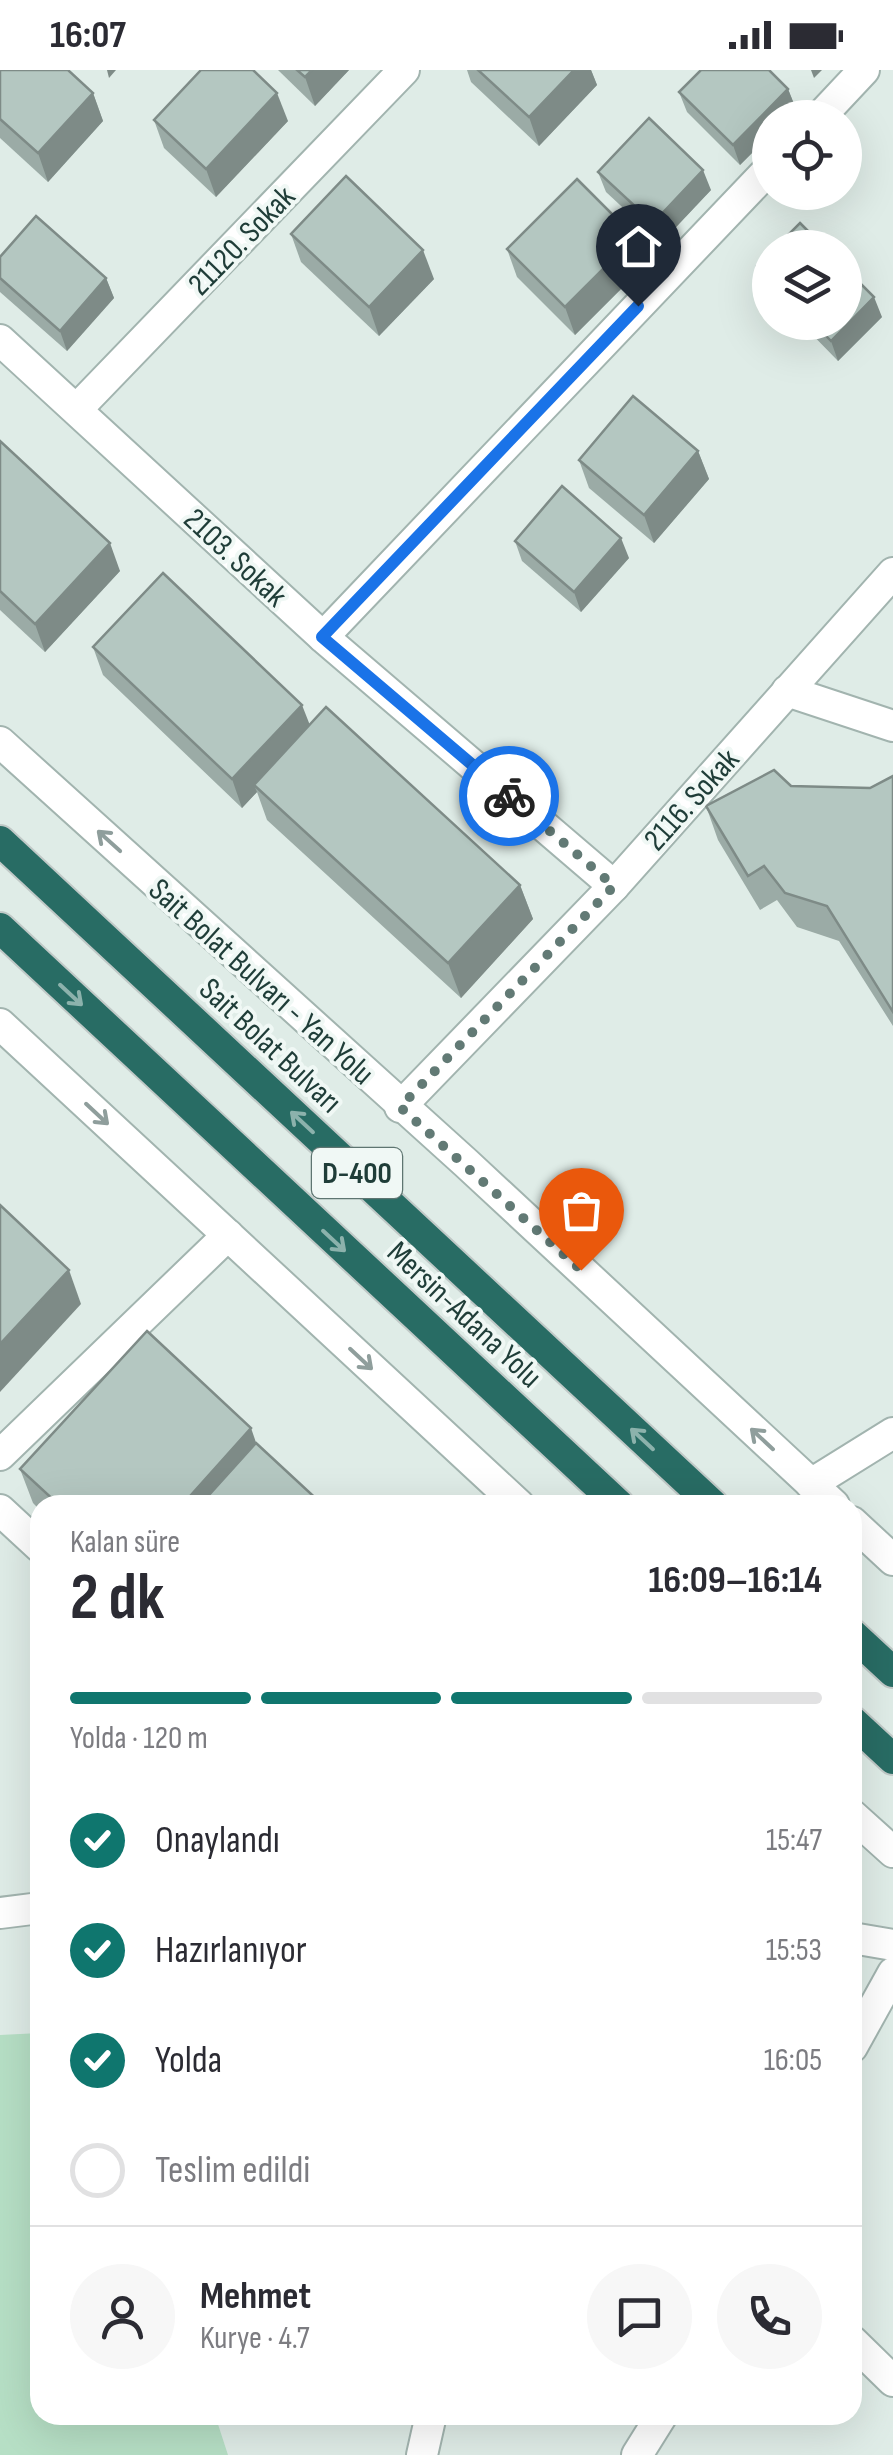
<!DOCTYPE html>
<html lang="tr">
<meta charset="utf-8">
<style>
body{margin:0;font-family:"Sofia Sans Condensed",sans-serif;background:#f7f7f7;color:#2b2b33;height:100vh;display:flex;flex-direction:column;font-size:38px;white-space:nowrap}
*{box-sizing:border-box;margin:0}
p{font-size:32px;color:#7c7c81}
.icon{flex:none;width:55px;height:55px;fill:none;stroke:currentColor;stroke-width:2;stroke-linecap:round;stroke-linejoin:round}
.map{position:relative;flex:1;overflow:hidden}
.drawer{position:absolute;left:30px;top:1425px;width:832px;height:930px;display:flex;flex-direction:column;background:#fff;border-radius:30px;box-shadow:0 10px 40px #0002}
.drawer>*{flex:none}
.tools{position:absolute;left:752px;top:30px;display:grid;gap:20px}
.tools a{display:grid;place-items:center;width:110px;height:110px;border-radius:50%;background:#fff;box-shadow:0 10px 40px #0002;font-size:50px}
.pin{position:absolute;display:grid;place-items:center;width:85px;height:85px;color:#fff;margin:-102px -42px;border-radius:50% 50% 50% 0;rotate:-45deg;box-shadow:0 0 10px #0007}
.pin .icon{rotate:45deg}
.courier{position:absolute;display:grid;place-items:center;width:100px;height:100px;margin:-50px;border:8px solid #1a73e8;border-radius:50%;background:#fff;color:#222;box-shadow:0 2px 12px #0007}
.headline em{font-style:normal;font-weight:700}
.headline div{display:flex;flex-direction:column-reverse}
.headline{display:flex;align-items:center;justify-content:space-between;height:170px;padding:0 40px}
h1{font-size:65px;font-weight:700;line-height:75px}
.bar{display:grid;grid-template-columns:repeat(4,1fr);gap:15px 10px;align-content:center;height:120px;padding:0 40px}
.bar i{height:12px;border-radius:8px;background:#e1e1e2}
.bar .selected{background:#0f766e}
.bar p{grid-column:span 4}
.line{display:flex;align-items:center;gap:25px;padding:0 40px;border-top:2px solid #e1e1e2}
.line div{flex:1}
.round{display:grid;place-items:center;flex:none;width:105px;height:105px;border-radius:52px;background:#f7f7f7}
ol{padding:0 40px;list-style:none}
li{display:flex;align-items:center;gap:30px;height:110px}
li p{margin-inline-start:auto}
li .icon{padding:10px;border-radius:50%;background:#0f766e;color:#fff;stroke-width:4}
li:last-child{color:#7c7c81}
li i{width:55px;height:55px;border:5px solid #e1e1e2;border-radius:50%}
.status{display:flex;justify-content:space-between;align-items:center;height:70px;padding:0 50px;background:#fff;direction:ltr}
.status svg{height:28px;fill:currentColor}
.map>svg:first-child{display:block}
.green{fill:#b6dfc5}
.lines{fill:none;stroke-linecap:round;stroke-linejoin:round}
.minor-casing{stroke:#a2b4af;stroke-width:34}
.highway-casing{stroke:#c0c9c7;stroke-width:34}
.minor{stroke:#fff;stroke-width:30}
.highway{stroke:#286c64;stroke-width:30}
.wall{fill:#9baba6}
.shaded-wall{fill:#7e8b87}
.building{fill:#b4c7c1;stroke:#7e8b87;stroke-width:2.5}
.oneway{stroke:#8f9e9c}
.oneway2{stroke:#8cb2ac}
.done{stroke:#627a75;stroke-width:10;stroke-dasharray:0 18}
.route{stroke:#1a73e8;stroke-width:12}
.labels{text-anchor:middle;stroke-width:8;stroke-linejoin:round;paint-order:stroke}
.shield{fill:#f0f8f5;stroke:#5e7571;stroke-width:2.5}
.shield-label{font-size:30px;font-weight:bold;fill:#1f3d38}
.street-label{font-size:32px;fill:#1f3d38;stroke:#f0f8f5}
</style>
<div class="status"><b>16:07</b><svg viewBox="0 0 49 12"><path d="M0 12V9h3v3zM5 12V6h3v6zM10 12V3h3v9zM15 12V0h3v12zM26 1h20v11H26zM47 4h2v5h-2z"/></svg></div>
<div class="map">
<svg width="893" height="2385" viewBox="0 0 893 2385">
<rect width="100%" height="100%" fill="#dfece7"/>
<path class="green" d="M40,1963V2345H215L228,2385H0V1965Z"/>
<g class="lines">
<defs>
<g id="minor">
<path d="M819,48L864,0"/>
<path d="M0,270L323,567L614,816"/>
<path d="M77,339L404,0"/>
<path d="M323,567L770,98"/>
<path d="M787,621L893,656"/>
<path d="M0,672L466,1093L834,1435"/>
<path d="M0,954L519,1435"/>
<path d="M400,1037L614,816L893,503"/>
<path d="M0,1385L228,1165"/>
<path d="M811,1414L893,1363"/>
<path d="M0,1440L40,1477"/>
<path d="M852,1452L893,1490"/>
<path d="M852,1745L893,1782"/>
<path d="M0,1843L40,1838"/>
<path d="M852,1868L893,1875"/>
<path d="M852,1977L893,1903"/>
<path d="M852,2271L893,2311"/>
<path d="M422,2385L431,2345"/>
<path d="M637,2385L662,2345"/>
</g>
<g id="highway">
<path d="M0,771L713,1435"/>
<path d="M0,858L619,1435"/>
<path d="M852,1564L893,1602"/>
<path d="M852,1651L893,1689"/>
</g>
</defs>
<use href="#minor" class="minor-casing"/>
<use href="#highway" class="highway-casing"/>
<use href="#minor" class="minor"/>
<use href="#highway" class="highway"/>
</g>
<g class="wall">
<path d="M0,0L93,23L103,51L48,112L0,68Z"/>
<path d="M278,0H349L315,36Z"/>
<path d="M467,0H591L597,15L539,76L471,12Z"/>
<path d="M788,19L796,39L740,95L687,42L679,22Z"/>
<path d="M154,50L288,51L216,127L164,78Z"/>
<path d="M598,102L711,120L661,173L606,122Z"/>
<path d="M291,164L434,209L379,266L301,192Z"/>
<path d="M635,167L645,195L575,265L517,207L507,179Z"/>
<path d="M770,183V222L764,216L757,196Z"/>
<path d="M0,187L106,208L114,228L67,281L0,222Z"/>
<path d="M882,247L838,291L800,252H845Z"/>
<path d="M0,371L120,501L45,582L0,540Z"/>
<path d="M698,381L709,409L654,473L589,418L579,390Z"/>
<path d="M515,471L629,488L581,542L522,491Z"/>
<path d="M93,577L309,654L520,815L533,849L461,928L267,750L257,722L242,738L103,605Z"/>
<path d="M893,706V956L839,871L797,857L777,830L760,840L718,770L706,736L791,716L870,718Z"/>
<path d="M256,1373L323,1435H40V1440L33,1433L20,1399Z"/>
</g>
<g class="shaded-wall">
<path d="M107,0H116L109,8Z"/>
<path d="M312,0H349L315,36L305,7Z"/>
<path d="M574,0H591L597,15L539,76L529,47Z"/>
<path d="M811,0H822L814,8Z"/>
<path d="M788,19L796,39L788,48H770V65L740,95L733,75Z"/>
<path d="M93,23L103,51L48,112L38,83Z"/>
<path d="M277,23L288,51L216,127L206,99Z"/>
<path d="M703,100L711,120L661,173L653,153Z"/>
<path d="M635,167L645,195L575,265L565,237Z"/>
<path d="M423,180L434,209L379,266L369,237Z"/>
<path d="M106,208L114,228L67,281L60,261Z"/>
<path d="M874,227L882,247L838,291L831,271Z"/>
<path d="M698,381L709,409L654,473L644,445Z"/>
<path d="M621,468L629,488L581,542L574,522Z"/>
<path d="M110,473L120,501L45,582L35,554Z"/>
<path d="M302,635L313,663L254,715L257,722L242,738L232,709Z"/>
<path d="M520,815L533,849L461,928L448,893Z"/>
<path d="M69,1200L81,1234L0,1322V1274Z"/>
<path d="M251,1358L263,1393L225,1435H182Z"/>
</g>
<g class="building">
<path d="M0,0H68L93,23L38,83L0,49Z"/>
<path d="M201,0H253L277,23L206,99L154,50Z"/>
<path d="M297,0H312L305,7Z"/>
<path d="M478,0H574L529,47Z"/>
<path d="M701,0H769L788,19L733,75L679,22Z"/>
<path d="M649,48L703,100L653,153L598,102Z"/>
<path d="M346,106L423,180L369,237L291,164Z"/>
<path d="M577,109L635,167L565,237L507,179Z"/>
<path d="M36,146L106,208L60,261L0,208V187Z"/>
<path d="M800,153L825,178H775Z"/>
<path d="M770,183V210L757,196Z"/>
<path d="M845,198L874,227L831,271L813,252H845Z"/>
<path d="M633,326L698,381L644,445L579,390Z"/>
<path d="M0,371L110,473L35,554L0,521Z"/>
<path d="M562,416L621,468L574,522L515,471Z"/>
<path d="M163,503L302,635L232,709L93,577Z"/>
<path d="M326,637L520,815L448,893L254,715Z"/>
<path d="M774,700L791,716L870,718L893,706V942L827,836L785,823L764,796L748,806L706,736Z"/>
<path d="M0,1135L69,1200L0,1274Z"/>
<path d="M147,1261L251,1358L182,1435H59L20,1399Z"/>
<path d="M256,1373L323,1435H200Z"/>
</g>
<defs><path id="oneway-shaft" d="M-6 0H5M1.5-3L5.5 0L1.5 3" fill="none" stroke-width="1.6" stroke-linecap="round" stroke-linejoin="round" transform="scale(2.5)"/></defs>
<g class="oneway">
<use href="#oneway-shaft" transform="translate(109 771) rotate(-138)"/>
<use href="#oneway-shaft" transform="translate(97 1044) rotate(43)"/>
<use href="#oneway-shaft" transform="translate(361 1289) rotate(43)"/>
<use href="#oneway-shaft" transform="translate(762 1369) rotate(-137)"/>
</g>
<g class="oneway2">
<use href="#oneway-shaft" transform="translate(71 925) rotate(43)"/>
<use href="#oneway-shaft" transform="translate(302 1052) rotate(-137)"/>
<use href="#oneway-shaft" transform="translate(334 1171) rotate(43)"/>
<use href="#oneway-shaft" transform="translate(642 1369) rotate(-137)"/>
</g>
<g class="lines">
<path class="done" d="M509,726L614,816L400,1037L581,1200"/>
<path class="route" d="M509,726L322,567L638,236"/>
</g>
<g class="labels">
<rect class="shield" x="312" y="1078" width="90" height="50" rx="8"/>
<g class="shield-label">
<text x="357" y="1113">D-400</text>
</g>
<g class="street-label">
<text transform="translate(241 170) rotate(-46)" y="11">21120. Sokak</text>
<text transform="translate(236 487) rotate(43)" y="11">2103. Sokak</text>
<text transform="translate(691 729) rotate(-48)" y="11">2116. Sokak</text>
<text transform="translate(262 911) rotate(42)" y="11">Sait Bolat Bulvarı - Yan Yolu</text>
<text transform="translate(271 975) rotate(43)" y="11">Sait Bolat Bulvarı</text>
<text transform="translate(465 1244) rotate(43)" y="11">Mersin-Adana Yolu</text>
</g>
</g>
</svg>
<div class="tools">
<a><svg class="icon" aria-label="locate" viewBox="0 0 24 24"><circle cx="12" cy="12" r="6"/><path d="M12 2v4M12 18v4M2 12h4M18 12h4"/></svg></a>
<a><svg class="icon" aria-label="layers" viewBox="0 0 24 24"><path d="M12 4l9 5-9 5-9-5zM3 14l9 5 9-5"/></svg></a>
</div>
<div class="pin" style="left:581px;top:1200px;background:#ea580c"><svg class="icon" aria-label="bag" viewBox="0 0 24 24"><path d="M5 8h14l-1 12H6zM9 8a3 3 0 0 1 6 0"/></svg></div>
<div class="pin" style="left:638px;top:236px;background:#1f2937"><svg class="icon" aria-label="home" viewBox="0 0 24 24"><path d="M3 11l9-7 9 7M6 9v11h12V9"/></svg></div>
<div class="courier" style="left:509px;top:726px"><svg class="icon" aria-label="bike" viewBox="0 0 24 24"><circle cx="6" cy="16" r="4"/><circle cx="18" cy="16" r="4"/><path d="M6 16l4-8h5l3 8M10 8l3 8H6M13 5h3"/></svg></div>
<section class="drawer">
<div class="headline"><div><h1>2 dk</h1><p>Kalan süre</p></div><em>16:09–16:14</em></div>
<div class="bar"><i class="selected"></i><i class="selected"></i><i class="selected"></i><i></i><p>Yolda · 120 m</p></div>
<ol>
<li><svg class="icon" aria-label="check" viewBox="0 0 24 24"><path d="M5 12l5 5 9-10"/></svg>Onaylandı<p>15:47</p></li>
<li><svg class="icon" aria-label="check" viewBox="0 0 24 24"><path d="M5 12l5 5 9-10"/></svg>Hazırlanıyor<p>15:53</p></li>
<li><svg class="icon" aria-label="check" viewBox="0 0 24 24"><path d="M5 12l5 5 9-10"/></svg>Yolda<p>16:05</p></li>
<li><i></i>Teslim edildi</li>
</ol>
<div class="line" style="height:180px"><a class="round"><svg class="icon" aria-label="person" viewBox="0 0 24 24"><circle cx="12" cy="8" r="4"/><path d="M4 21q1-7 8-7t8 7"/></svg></a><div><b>Mehmet</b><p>Kurye · 4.7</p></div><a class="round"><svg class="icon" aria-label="chat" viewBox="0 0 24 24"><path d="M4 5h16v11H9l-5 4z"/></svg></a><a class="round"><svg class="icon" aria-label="phone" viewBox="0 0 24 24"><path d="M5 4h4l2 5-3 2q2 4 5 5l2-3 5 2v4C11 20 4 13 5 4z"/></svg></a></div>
</section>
</div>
